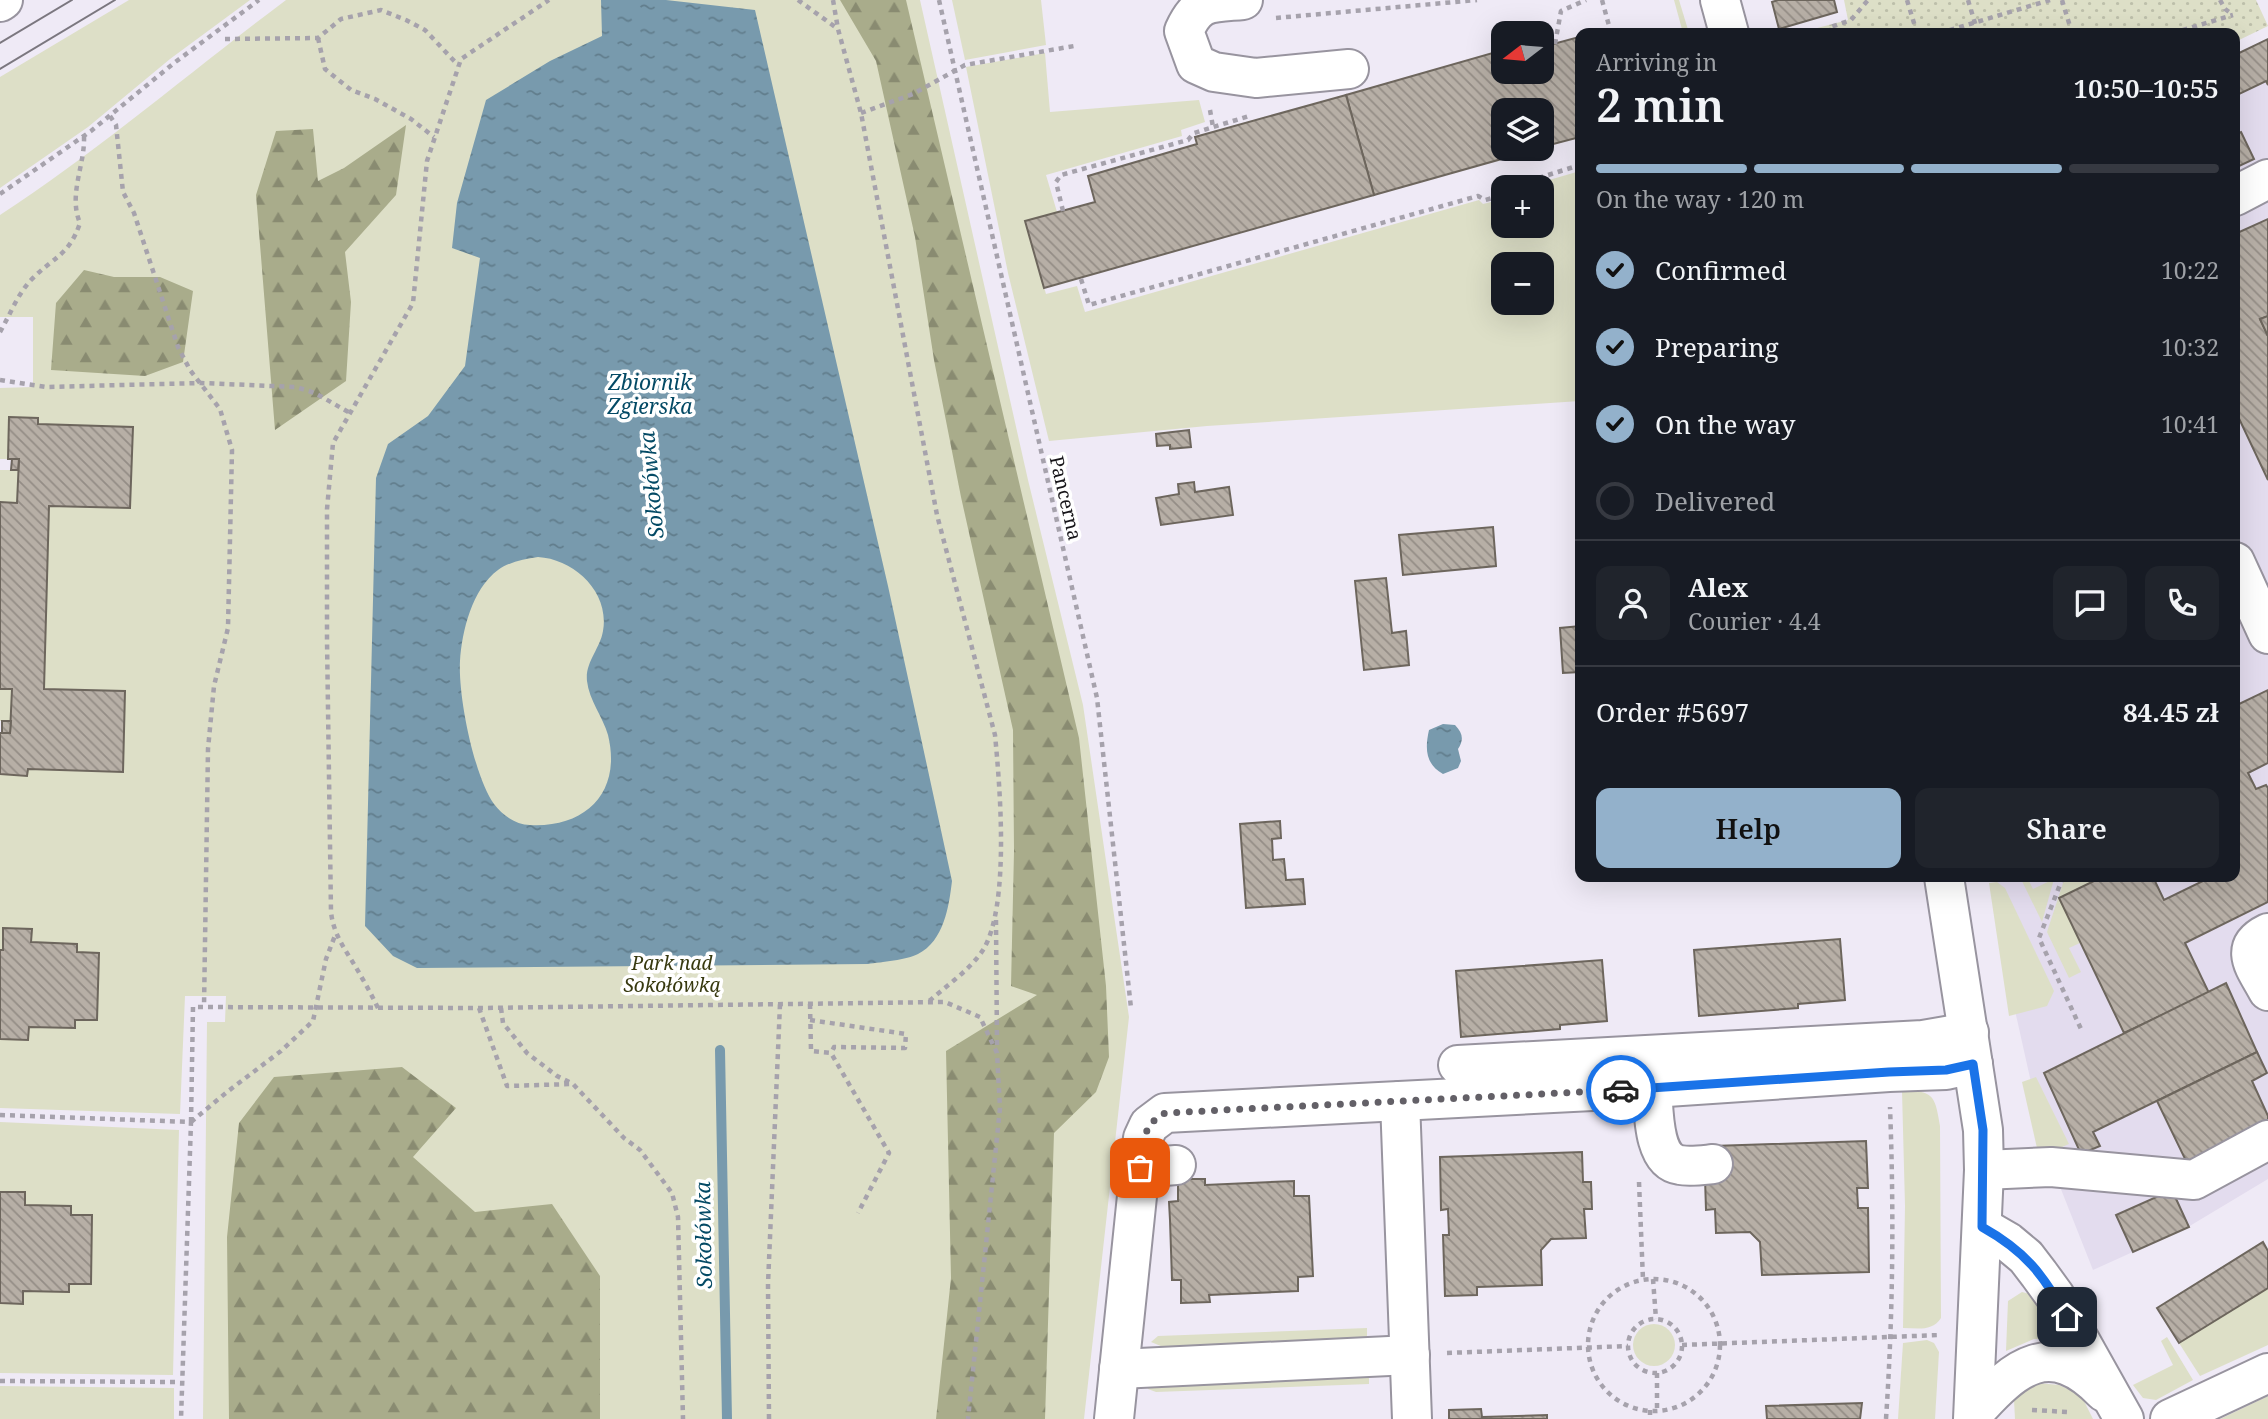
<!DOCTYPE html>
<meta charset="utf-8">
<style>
body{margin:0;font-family:"Noto Serif",serif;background:#20242c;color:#f1f3f6;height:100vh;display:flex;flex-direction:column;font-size:26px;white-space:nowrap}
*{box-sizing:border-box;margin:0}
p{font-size:23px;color:#9ea1a6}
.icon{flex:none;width:38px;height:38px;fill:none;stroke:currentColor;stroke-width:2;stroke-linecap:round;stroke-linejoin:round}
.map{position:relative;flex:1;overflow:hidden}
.sheet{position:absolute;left:1575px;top:28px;width:665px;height:854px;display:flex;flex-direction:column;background:#171b24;border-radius:14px;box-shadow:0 7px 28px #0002}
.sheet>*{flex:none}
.needle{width:46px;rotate:254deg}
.fabs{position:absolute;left:1491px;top:21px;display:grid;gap:14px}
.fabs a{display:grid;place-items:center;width:63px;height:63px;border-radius:14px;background:#171b24;box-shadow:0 7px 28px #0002;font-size:35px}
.pin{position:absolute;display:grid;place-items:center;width:60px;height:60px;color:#fff;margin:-30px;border-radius:14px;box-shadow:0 4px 10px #0006}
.courier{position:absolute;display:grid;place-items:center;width:70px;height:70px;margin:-35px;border:5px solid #1a73e8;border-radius:50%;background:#fff;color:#222;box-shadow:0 2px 9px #0007}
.overview em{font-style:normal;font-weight:600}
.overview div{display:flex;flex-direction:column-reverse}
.overview{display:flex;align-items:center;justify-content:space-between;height:119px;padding:0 21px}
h1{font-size:46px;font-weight:600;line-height:52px}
.bar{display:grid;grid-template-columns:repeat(4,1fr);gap:10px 7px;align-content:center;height:84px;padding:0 21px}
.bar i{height:9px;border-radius:5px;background:#363941}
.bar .selected{background:#93b1cb}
.bar p{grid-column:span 4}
.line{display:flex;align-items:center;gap:18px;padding:0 21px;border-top:2px solid #363941}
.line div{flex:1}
.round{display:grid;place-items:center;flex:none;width:74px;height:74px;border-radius:14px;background:#20242c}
ol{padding:0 21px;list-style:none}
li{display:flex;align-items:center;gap:21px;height:77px}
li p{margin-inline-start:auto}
li .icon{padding:7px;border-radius:50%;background:#93b1cb;color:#111;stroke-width:4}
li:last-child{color:#9ea1a6}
li i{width:38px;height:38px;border:4px solid #363941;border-radius:50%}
.action{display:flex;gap:14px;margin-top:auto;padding:14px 21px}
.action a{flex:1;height:80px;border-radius:14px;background:#93b1cb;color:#111;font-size:28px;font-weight:600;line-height:80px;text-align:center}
.action a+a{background:#20242c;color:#f1f3f6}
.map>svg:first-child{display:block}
.built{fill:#e3dcee}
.green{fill:#dddfc7;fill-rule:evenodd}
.forest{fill:url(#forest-firs)}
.garden{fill:url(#garden-dots)}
.water{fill:url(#water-ripples);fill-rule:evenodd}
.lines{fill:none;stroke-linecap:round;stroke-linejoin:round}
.stream{stroke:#789aad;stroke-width:10}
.building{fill:url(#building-back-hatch);stroke:#6d665d;stroke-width:2}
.minor-casing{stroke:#98949f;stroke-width:42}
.major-casing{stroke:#98949f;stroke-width:42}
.path{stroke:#a6a2ac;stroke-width:4.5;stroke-dasharray:5 5;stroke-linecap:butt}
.minor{stroke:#fff;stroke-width:38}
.major{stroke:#fff;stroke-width:38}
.tram{stroke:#7b777f;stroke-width:2}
.done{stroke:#636067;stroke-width:7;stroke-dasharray:0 12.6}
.route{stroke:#1a73e8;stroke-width:9}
.labels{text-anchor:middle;stroke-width:7;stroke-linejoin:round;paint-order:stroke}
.street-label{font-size:19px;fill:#18161a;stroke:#fff}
.park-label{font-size:19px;font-style:italic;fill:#37390f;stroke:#fff}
.water-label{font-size:21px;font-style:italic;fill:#044a65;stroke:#fff}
</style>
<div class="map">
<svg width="2268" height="1419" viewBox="0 0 2268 1419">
<defs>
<pattern id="forest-firs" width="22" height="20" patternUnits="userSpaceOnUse" patternTransform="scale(1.75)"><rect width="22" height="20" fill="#a9ac8b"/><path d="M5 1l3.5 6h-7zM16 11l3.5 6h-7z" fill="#898b71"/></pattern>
<pattern id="garden-dots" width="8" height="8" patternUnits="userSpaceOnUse" patternTransform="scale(1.75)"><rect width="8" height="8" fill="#dddfc7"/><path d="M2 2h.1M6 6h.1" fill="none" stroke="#bdbfaa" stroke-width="1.8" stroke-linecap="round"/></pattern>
<pattern id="water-ripples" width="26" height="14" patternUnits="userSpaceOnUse" patternTransform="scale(1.75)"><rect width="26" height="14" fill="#789aad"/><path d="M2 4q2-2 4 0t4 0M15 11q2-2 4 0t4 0" fill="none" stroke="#617d8c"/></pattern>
<pattern id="building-back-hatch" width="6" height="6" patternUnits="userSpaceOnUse" patternTransform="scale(1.75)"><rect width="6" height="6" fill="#b7afa6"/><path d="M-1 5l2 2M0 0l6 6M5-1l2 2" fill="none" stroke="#948d86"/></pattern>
</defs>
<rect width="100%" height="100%" fill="#efeaf6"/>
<path class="built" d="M2268,39V1179L2188,1227L2093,1270L2047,1154L2016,1015L1996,877H2235V55Z"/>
<g class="green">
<path d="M129,0H250L170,59L88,127L0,188V77Z"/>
<path d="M286,0H920L1028,480L1083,705L1129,1017L1084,1419H203L207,1022H225L226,996H185L180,1114L0,1108V1039L28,1040L29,1027L75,1028V1020H97L98,953L77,952V944L31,942V929H4L3,950H0V774L27,776L28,769L122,772L44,689L49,506L130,508L133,428L38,424V418L10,417L8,459H0V388L33,387V317H0V215C100,150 190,72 286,0Z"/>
<path d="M952,0H1041L1046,45L965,60Z"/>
<path d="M1674,0H1679L1689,33H1683Z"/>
<path d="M1045,53L1050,112L1199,100L1205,122L1181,130L1182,136L1046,175L1057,212L1025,221L1046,294L1077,286L1085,312L1479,200L1483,204L1499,200L1503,194V226H1542V187H1525L1580,171V401L1207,426L1049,441L1008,273L966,67ZM1503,264H1542V303H1503Z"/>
<path d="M0,470H18L17,503L0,502Z"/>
<path d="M0,689H12L11,721H0Z"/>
<path d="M2020,877H2027L2033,889L2054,879L2042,922Z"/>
<path d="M2065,877H2102L2059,898L2080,943L2069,948L2081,972L2069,978L2047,932Z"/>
<path d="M1997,882L2005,888L2054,991L2047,1006L2009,1016L1989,883Z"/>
<path d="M2036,1077L2069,1144L2039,1157L2022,1082Z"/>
<path d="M1902,1091C1934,1090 1935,1096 1940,1126L1941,1318C1932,1332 1917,1328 1903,1328L1905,1206Z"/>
<path d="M0,1122L179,1130L173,1375L0,1373V1303L22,1304L23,1291L69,1292V1284H91L92,1215H71V1206L25,1205V1192H0Z"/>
<path d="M2268,1288V1345L2200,1376L2179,1343Z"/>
<path d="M2022,1292L2034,1295L2060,1339H2034L2006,1351L2008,1301Z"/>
<circle cx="1654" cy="1345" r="21"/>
<path d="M1367,1328V1341L1168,1349L1151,1342L1158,1336Z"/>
<path d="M2167,1337L2193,1380L2156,1400L2143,1398L2133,1385L2173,1365L2161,1341Z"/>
<path d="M1927,1340L1934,1343L1939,1352L1935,1419H1898L1903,1343Z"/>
<path d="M1369,1370V1384L1156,1392L1148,1389L1145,1382Z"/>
<path d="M2038,1383L2059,1385L2081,1395L2093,1419H2015L2014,1400L2026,1388Z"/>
<path d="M0,1386L174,1388V1419H0Z"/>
<path d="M2268,1396V1419H2220Z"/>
</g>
<g class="forest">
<path d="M840,0H906L1079,738L1106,986L1109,1057L1096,1092L1054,1133L1045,1419H936L951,1278L946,1051L1037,995L1011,986L1014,851L1013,730L961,497L934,360L915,237L876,61Z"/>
<path d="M406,125L396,195L345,252L351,302L346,381L275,430L256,195L276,131L313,129L318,181L344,168Z"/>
<path d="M84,270L114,277H160L193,291L183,362L145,376L51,370L56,303Z"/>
<path d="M402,1067L456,1108L413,1157L475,1212L552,1204L600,1276V1419H229L227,1237L239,1123L274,1077Z"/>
</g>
<path class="garden" d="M1844,0H2256L2268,26L2235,42V33H1798L1848,20Z"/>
<g class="water">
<path d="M601,0H666L755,10L888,586L952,881C949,906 944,941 918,954C907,960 881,962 868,964L417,968L393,956L365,926L376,478L388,444L428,416L465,366L480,258L452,248L457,203L486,100L550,61L602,36ZM538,557C574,559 610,592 603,631C600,649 585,662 587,681C589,700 603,717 608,735C622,792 586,828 530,825C516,825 502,815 494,804C474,776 458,696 460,661C462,631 472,589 498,570C509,562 524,559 538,557Z"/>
<path d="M1443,724L1455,725C1463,733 1464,740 1458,749L1461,761L1458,768L1443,774C1425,764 1425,748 1429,730Z"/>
</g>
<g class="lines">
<path class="stream" d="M720,1050L727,1419"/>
</g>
<g class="building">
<path d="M1778,0H1834L1837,12L1779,29L1772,2Z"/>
<path d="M1579,37L1580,137L1542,147V110H1503V149H1537L1374,195L1346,95L1503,50V72H1542V47Z"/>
<path d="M2268,39V85L2266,81L2235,96V55Z"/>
<path d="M1346,95L1374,195L1044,288L1025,221L1095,202L1088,176L1197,144L1195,137Z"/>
<path d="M2241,132L2254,159L2235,168V135Z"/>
<path d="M2268,219V316L2260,319L2268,336V480L2235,410V234Z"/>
<path d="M2268,316V336L2260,319Z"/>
<path d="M9,417L38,418V424L133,427L130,508L49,506L44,689L125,691L123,772L28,769L27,776L0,774V733H10L12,689H0V502L17,503L19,459H8Z"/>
<path d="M1189,430L1191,447L1170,449V445L1157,446L1156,434Z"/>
<path d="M12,459H19L18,470H11Z"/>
<path d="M1194,482L1195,492L1229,487L1233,515L1161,525L1156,498L1179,494L1178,484Z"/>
<path d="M1493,527L1496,566L1403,575L1399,535Z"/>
<path d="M1386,578L1392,633L1406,631L1409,665L1364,670L1355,581Z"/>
<path d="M1580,626V672L1563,673L1560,628Z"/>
<path d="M2268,690V763L2248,773L2256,789L2266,785L2268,788V902L2185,943L2209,993L2124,1033L2059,898L2102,877H2153L2164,900L2211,877H2235V706Z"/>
<path d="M2,721H11L10,733H2Z"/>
<path d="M1280,821L1281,838L1272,839L1273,860L1284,859L1286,880L1303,879L1305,904L1246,908L1240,824Z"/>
<path d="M3,928L32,929L31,942L77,944V952L99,953L97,1020H75V1028L29,1027L28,1040L0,1039V950H3Z"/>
<path d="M1840,939L1845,1000L1798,1004V1008L1699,1016L1694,950Z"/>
<path d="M1602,960L1607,1021L1560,1025V1029L1461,1037L1456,971Z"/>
<path d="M2226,983L2257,1052L2093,1132L2100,1146L2081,1154L2044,1073Z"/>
<path d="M2257,1052L2267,1073L2252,1081L2268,1116V1124L2187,1163L2157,1101Z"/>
<path d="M1866,1141L1868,1188H1857L1858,1208H1868L1869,1272L1762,1275L1760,1242L1750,1232L1716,1233L1715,1209L1706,1210L1705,1178L1713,1146Z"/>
<path d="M1582,1152L1583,1182H1591L1592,1209H1584L1586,1238L1551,1239L1541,1250L1542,1285L1477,1287V1295L1445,1296L1443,1235H1449L1448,1209L1441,1210L1440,1157Z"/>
<path d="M1178,1179H1205V1185L1294,1181V1196H1309L1313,1276L1298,1277V1291L1209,1295L1210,1302L1181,1303V1280H1172L1170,1220L1169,1202L1178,1201Z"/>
<path d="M2172,1190L2189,1227L2133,1252L2116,1215Z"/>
<path d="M0,1192H25V1205L71,1206V1215H92L91,1284H69V1292L23,1291V1304L0,1303Z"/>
<path d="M2263,1242L2268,1251V1288L2179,1343L2157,1308Z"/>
<path d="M1862,1403L1860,1419H1767L1766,1406Z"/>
<path d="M1481,1409L1482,1417L1547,1415V1419H1449V1410Z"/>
</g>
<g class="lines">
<defs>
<g id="minor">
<path d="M1243,0C1209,3 1198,0 1184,31L1196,64L1214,72L1256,78L1349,69"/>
<path d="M1720,0L1729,33"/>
<path d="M2235,196L2268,179"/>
<path d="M2235,562L2268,634"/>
<path d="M1944,877L1983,1130L1984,1170L1973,1419"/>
<path d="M2268,933C2237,948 2256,968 2268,991"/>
<path d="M1458,1065L1923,1040L1969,1032"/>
<path d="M1652,1088C1654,1110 1652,1161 1680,1165C1690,1167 1703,1165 1713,1164"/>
<path d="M1400,1101L1412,1419"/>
<path d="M1140,1168L1176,1165"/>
<path d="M1984,1170L2051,1167L2194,1180L2268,1140"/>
<path d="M1982,1227L2008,1242L2026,1257L2039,1274L2055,1296L2124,1419"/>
<path d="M1119,1369L1410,1355"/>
<path d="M1974,1413C2015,1366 2051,1337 2104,1392"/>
<path d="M1114,1419L1143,1138L1149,1125L1165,1113L1652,1088L1889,1072L1946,1070L1973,1064"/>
<path d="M2170,1419L2268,1373"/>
</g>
<path id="major" d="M0,2L3,0"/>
</defs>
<use href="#minor" class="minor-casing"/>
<use href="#major" class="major-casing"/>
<g class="path">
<path d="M798,0L838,29L861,113L937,515L995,735C1000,787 1010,906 983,950C970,970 946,986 928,1002"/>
<path d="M833,0L838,29"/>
<path d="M939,0L1097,698L1131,1008"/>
<path d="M1602,0L1611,33"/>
<path d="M1907,0L1917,33"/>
<path d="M1968,0L1978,33"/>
<path d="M2062,0L2072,33"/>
<path d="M2220,0L2225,9L2232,14"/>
<path d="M1276,18L1477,0"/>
<path d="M1830,33L1828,28L1851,20L1868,0"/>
<path d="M1940,33L2050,0"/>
<path d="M2173,33L2233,15"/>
<path d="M318,38L325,69L351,90L375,99L411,119L434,137"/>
<path d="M225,39L318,38L341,19L381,10L406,20L425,30L458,65"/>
<path d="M1555,44L1561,11L1586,0"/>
<path d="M1210,110L1213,127"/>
<path d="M861,113L913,94L965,65L1074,46"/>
<path d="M110,116L116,125L123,192L134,213L178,347L190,370L220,409L232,450L228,628L214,686L208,749L204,1007"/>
<path d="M1510,187L1580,165"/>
<path d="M0,194L91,131L174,63L259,0"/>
<path d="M1063,211L1056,182L1061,175L1188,140L1194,133L1249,116"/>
<path d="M1081,279L1089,305L1478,196L1485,200L1496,197L1503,189"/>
<path d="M0,332C10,315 17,295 31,280C53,257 69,256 80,223C68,195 85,165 84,137"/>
<path d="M0,380L46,387L201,383L296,387L315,393L350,413"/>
<path d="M2063,877L2039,938L2081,1029"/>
<path d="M996,920L997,1048"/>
<path d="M810,1004L811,1051L831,1053L889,1153L858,1213"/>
<path d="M378,1008C373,998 368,988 362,978C350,955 334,939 331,912L327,640V509L333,443L413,303L427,161L461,59L549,0"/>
<path d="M479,1008L507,1086L572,1084"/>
<path d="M501,1008L503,1023L527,1053L557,1076L573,1084L624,1138L640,1150L672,1193L678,1217L683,1419"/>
<path d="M810,1020L906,1034L905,1048L834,1047L831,1053"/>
<path d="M0,1115L191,1122L181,1419"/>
<path d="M191,1122L193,1007L479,1008L945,1002L980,1017L997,1053L1000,1108L968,1419"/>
<path d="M191,1122L227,1092L281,1051L313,1021L326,959L336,933"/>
<path d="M1639,1182L1643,1280"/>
<path d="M1653,1279L1656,1319"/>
<circle cx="1654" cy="1345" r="66"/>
<circle cx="1655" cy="1346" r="27"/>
<path d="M1682,1345L1940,1335"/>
<path d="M1447,1353L1628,1346"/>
<path d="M1657,1373V1410"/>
<path d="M0,1381L180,1382"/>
<path d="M1650,1410V1419"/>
<path d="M2032,1410L2068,1412"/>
<path d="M769,1419L768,1284L780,1004"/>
<path d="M1886,1419C1893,1314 1894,1213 1890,1107"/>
</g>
<use href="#minor" class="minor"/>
<use href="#major" class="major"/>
<g class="tram">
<path d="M0,43L72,0"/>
<path d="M0,69L115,0"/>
</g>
</g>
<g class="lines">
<path class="done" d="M1140,1168C1142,1145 1142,1125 1165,1113L1621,1090"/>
<path class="route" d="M1621,1090L1889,1072L1946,1070L1973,1064L1983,1130L1982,1227C2025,1251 2043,1274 2067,1317"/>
</g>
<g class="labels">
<g class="street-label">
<text transform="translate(1066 498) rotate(77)" y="7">Pancerna</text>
</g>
<g class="park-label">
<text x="672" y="970">Park nad<tspan x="672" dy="22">Sokołówką</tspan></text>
</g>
<g class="water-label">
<text x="650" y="390">Zbiornik<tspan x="650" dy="24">Zgierska</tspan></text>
<text transform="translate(652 485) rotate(-95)" y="7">Sokołówka</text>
<text transform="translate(704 1235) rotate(-91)" y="7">Sokołówka</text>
</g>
</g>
</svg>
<div class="fabs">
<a><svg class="needle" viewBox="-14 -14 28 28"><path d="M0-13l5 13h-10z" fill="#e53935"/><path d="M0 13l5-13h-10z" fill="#9ea1a6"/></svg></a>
<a><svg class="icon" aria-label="layers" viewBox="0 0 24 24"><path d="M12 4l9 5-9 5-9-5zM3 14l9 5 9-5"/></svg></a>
<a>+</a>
<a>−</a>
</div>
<div class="pin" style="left:1140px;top:1168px;background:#ea580c"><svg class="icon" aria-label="bag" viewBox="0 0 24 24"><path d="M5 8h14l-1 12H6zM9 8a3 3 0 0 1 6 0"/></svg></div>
<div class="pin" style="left:2067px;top:1317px;background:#1f2937"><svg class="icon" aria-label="home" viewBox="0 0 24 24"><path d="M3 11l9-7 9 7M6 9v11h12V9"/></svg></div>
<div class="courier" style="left:1621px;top:1090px"><svg class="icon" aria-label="car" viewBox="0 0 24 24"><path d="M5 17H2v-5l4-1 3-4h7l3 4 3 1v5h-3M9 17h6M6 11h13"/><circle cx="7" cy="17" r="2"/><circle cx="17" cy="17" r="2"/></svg></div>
<section class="sheet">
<div class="overview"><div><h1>2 min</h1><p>Arriving in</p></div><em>10:50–10:55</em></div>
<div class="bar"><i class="selected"></i><i class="selected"></i><i class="selected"></i><i></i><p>On the way · 120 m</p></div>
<ol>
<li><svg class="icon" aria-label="check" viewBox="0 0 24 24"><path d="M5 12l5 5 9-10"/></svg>Confirmed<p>10:22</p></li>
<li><svg class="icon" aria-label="check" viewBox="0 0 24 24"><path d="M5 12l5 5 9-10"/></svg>Preparing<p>10:32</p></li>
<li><svg class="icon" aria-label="check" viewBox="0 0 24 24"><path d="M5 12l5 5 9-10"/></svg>On the way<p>10:41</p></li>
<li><i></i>Delivered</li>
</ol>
<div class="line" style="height:126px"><a class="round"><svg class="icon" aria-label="person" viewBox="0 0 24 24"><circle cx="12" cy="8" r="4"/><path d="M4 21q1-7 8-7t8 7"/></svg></a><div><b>Alex</b><p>Courier · 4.4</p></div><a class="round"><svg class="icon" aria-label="chat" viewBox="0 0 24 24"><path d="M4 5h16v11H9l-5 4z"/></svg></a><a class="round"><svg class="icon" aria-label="phone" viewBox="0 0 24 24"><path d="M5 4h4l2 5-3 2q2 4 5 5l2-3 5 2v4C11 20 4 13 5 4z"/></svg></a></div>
<div class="line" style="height:91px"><div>Order #5697</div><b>84.45 zł</b></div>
<div class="action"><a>Help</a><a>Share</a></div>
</section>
</div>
